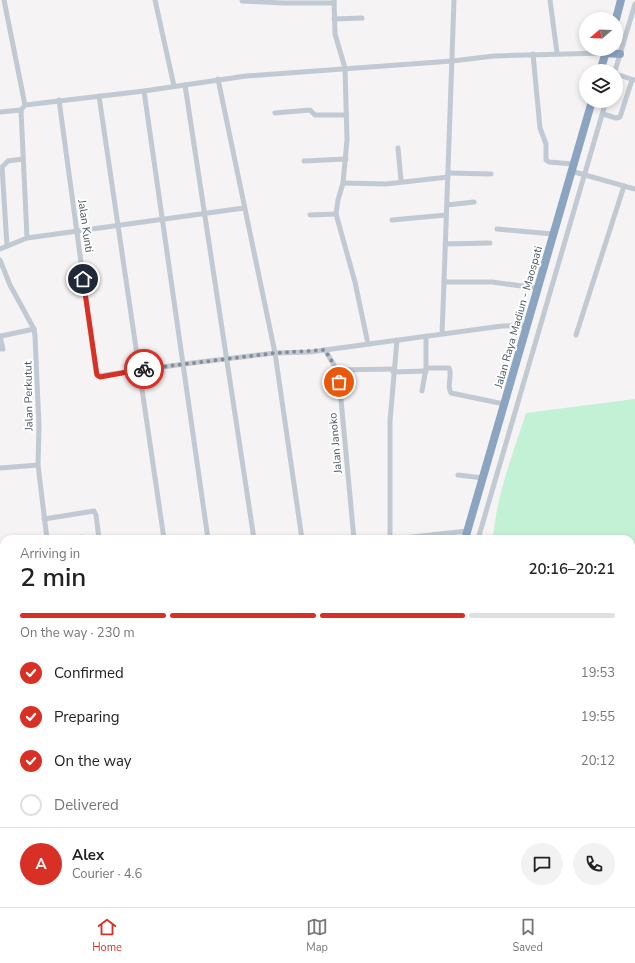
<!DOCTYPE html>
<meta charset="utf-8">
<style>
body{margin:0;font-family:"Nunito Sans",sans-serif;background:#f2f2f2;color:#222;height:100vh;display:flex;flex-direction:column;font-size:15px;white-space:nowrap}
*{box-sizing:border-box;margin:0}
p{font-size:13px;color:#767676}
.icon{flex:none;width:22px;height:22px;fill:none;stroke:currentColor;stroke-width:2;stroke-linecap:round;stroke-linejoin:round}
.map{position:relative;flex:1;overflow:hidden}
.sheet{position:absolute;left:0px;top:535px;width:635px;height:372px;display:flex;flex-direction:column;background:#fff;border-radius:12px 12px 0 0;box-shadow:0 2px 6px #0003}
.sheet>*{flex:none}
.needle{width:26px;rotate:251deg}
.tools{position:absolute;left:579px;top:12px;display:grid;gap:8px}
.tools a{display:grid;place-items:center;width:44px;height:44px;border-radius:50%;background:#fff;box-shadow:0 2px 6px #0003;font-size:20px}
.pin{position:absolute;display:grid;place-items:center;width:34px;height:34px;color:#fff;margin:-17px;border:2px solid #fff;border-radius:50%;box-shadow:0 1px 4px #0007}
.courier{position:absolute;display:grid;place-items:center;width:40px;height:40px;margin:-20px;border:3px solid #d93025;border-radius:50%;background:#fff;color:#222;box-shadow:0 1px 5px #0007}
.head em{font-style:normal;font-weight:600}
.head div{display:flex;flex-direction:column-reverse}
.head{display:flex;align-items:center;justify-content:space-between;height:68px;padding:0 20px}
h1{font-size:26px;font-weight:600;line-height:30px}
.bar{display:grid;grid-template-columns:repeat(4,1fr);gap:6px 4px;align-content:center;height:48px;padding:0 20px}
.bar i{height:5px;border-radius:3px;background:#e0e0e0}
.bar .current{background:#d93025}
.bar p{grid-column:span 4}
.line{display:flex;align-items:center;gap:10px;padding:0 20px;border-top:1px solid #e0e0e0}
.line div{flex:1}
.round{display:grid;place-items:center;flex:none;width:42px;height:42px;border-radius:21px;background:#f2f2f2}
ol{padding:0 20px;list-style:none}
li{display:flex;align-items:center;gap:12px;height:44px}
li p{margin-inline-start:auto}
li .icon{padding:4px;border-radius:50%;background:#d93025;color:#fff;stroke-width:4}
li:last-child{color:#767676}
li i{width:22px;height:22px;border:2px solid #e0e0e0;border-radius:50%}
.menu{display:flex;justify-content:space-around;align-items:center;height:56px;border-top:1px solid #e0e0e0;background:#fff;font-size:11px;color:#767676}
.menu a{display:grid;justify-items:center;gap:2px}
.menu .current{color:#d93025}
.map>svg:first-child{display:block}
.green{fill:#c3f1d5}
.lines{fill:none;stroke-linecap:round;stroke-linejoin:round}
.minor{stroke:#c1cad2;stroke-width:5}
.highway{stroke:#8ba5c1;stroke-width:8}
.done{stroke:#868d94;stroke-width:4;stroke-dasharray:0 7.2}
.route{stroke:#d93025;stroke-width:5}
.labels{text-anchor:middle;stroke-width:4;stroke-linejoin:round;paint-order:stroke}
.street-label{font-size:11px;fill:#4a5661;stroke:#fff}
</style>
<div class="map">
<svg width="635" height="907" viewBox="0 0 635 907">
<rect width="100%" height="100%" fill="#f5f3f3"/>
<path class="green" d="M635,399V865L631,866V539H493C496,496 513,454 526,413Z"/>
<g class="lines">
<g class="minor">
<path d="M4,0L25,105"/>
<path d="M155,0L174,86"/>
<path d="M334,0L335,34L345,68L347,140L343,183L338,200L336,214L355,282L368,344"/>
<path d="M454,0L444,282H492L537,288"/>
<path d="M550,0L557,53"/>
<path d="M242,1L283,3H334"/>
<path d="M334,19L362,18"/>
<path d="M533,54L540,128L546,144V160L549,162L573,164"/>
<path d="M615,71L635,4"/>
<path d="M616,74L634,80"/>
<path d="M218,79L275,353L302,539"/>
<path d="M185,85L254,539"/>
<path d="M144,91L208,539"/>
<path d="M99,96L164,539"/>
<path d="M59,100L96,373L98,376L184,364L275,353L310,352L502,326L528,325"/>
<path d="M0,112L21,110"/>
<path d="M275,113L310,110L315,115H346"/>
<path d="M603,114L616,118L620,117L632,80"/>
<path d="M398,148L401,181"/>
<path d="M304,161L346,159"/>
<path d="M571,171L635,189"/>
<path d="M448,173L491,174"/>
<path d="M343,183L386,184L448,177"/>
<path d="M447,205L474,202"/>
<path d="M310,215L336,214"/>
<path d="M392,220L446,215"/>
<path d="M497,229L553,234"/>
<path d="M27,238L21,110L25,105L144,91L246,76L452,61L494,56L605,53"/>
<path d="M445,244L490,243"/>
<path d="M7,246L2,167L8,161L23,159"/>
<path d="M0,249L27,238L244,208"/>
<path d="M0,260L10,285L34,329L35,336L39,426L38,465L47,539"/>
<path d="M442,334L444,282"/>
<path d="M576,335L624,186"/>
<path d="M0,336L3,349H0"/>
<path d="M1,336L34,329"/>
<path d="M426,336V368"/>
<path d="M325,350L337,370L339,378L354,539"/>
<path d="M337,370L394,369"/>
<path d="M393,372L426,371"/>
<path d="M422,391L426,368H449C453,376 446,385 451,393L504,404"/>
<path d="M0,468L38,465"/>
<path d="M458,475L483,478"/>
<path d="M44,519L94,511L96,515L99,539"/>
<path d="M70,539L82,537"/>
<path d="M390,539V421L397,340"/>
<path d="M394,539L467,531"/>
<path d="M478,539L606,101"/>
<path d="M0,684L4,685"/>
<path d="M0,736L4,735"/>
<path d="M0,755L4,766"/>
<path d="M0,792L4,790"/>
<path d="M84,903L85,907"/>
<path d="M156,903L157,907"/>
<path d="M229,903L230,907"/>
<path d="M287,903L288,907"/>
<path d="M385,903L399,907"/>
<path d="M410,903L422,907"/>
<path d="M370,907L371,903"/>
<path d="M444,907L446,903"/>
</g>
<g class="highway">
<path d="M616,19L621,0"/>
<path d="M605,53L620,54"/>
<path d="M600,71L607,49"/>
<path d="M465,539L592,101"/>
<path d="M355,907L356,903"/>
</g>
</g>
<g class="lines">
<path class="done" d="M144,369L275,353L325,350L337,370L339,382"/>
<path class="route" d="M83,279L97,375L100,377L144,369"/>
</g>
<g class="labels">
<g class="street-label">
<text transform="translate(86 226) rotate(82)" y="4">Jalan Kunti</text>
<text transform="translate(518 317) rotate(-74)" y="4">Jalan Raya Madiun - Maospati</text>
<text transform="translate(28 396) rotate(-91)" y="4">Jalan Perkutut</text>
<text transform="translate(335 443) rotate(-95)" y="4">Jalan Janoko</text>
</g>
</g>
</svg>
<div class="tools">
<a><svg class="needle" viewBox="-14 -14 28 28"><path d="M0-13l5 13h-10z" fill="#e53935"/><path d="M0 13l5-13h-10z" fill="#767676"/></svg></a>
<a><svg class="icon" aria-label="layers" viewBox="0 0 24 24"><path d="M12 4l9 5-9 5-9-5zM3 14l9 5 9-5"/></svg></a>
</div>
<div class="pin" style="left:339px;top:382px;background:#ea580c"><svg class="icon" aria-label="bag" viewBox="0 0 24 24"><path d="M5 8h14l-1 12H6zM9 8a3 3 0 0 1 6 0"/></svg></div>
<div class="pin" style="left:83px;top:279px;background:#1f2937"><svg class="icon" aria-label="home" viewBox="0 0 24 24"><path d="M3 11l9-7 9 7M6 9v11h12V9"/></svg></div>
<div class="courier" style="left:144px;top:369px"><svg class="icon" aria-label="bike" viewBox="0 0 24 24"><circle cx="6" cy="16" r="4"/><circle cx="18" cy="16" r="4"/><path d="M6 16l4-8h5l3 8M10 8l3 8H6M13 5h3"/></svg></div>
<section class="sheet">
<div class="head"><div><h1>2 min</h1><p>Arriving in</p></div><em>20:16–20:21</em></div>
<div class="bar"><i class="current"></i><i class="current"></i><i class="current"></i><i></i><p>On the way · 230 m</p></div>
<ol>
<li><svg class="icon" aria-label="check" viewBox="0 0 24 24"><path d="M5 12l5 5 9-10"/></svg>Confirmed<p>19:53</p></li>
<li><svg class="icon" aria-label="check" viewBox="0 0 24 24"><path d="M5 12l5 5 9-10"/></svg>Preparing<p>19:55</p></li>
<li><svg class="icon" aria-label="check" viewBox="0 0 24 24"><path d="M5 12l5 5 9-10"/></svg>On the way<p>20:12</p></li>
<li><i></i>Delivered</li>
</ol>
<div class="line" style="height:72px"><b class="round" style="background:#d93025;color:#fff">A</b><div><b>Alex</b><p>Courier · 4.6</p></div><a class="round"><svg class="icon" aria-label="chat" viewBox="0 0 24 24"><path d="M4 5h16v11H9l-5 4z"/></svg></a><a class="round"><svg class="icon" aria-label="phone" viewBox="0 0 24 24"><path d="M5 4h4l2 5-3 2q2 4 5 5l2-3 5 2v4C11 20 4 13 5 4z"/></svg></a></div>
</section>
</div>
<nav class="menu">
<a class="current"><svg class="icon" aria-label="home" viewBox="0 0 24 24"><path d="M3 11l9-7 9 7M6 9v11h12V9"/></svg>Home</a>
<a><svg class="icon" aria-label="map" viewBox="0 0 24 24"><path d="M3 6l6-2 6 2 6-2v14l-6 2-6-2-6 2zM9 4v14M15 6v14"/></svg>Map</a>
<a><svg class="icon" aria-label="saved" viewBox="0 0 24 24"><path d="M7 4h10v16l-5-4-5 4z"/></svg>Saved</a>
</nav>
